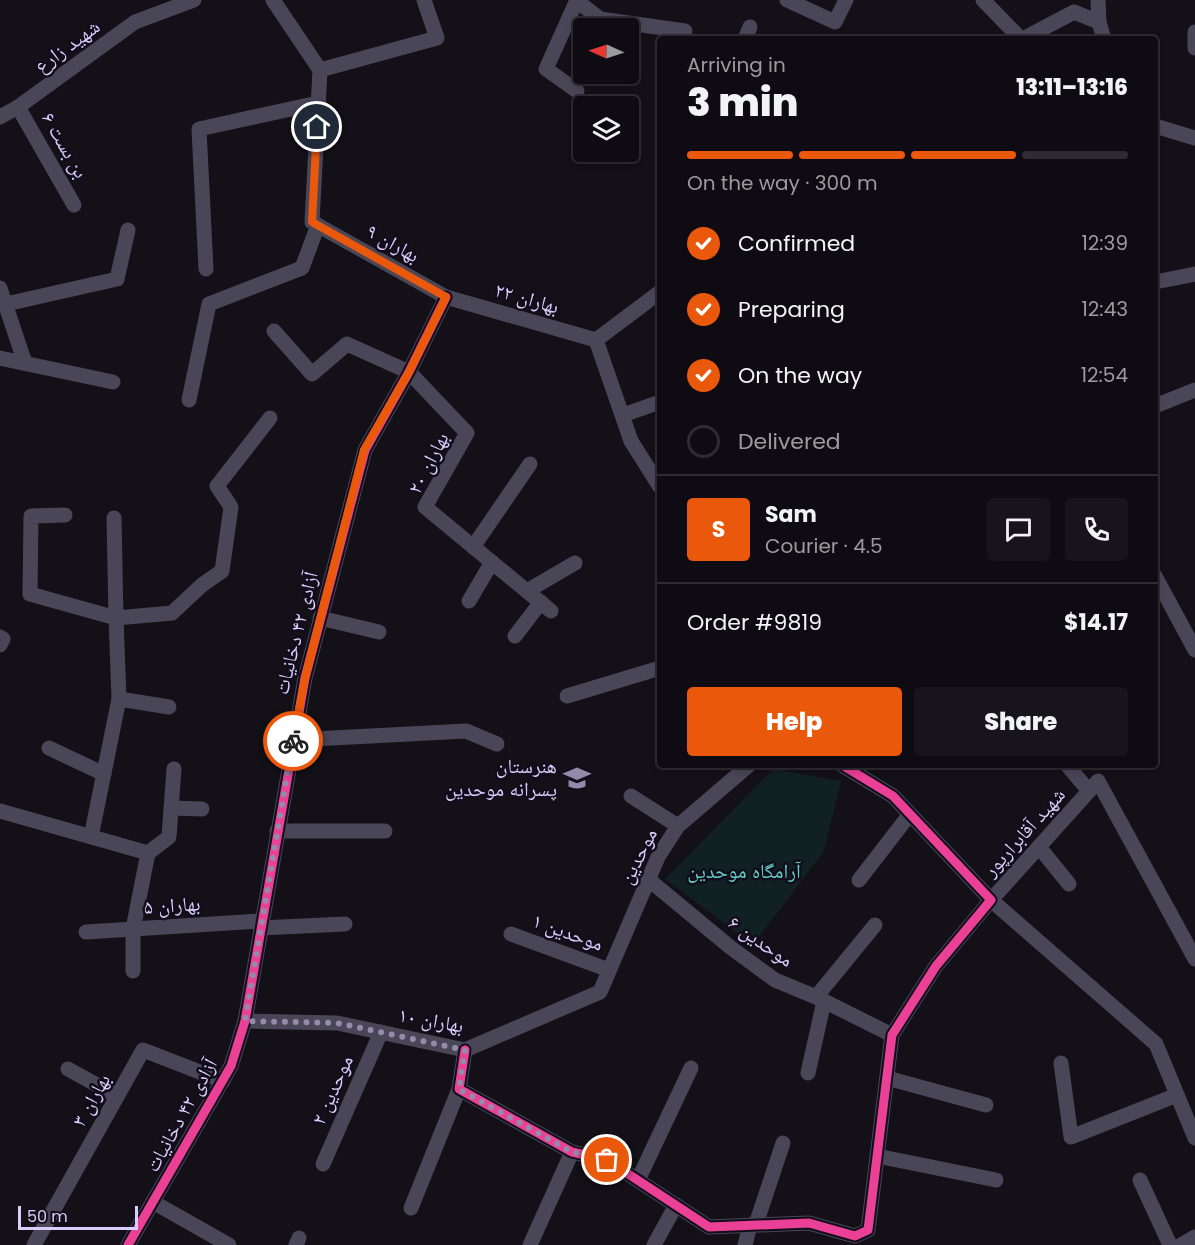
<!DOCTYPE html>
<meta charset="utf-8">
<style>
body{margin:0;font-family:Poppins,"Noto Naskh Arabic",sans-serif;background:#17151b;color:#f1f3f6;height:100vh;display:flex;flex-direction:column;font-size:22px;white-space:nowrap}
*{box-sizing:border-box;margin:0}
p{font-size:20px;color:#9b9b9f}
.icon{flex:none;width:33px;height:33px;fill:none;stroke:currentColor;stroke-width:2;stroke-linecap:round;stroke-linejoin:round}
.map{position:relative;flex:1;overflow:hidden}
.details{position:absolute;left:657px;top:36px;width:501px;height:732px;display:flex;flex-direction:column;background:#0e0c12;border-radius:6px;box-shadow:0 3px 9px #0003,0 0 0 2px #2e2c32}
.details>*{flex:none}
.needle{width:39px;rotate:273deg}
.tools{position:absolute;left:573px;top:18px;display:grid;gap:12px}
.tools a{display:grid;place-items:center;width:66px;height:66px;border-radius:6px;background:#0e0c12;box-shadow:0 3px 9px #0003,0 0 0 2px #2e2c32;font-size:30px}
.scale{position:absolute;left:18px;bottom:15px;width:120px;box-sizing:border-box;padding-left:6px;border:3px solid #dacdf9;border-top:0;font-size:16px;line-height:21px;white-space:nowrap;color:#dacdf9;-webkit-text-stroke:4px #120d1b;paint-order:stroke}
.pin{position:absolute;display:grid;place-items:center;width:51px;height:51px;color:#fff;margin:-26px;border:3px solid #fff;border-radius:50%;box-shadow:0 2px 6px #0007}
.courier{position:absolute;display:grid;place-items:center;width:60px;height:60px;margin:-30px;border:4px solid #ea580c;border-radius:50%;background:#fff;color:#222;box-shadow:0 2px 8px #0007}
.head em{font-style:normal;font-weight:800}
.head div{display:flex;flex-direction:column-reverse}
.head{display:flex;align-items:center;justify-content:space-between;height:102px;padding:0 30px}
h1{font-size:39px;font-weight:800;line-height:45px}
.bar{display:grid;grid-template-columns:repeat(4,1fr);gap:9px 6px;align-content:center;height:72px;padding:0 30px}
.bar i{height:8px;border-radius:4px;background:#2e2c32}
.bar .current{background:#ea580c}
.bar p{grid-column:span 4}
.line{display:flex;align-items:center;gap:15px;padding:0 30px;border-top:2px solid #2e2c32}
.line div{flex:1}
.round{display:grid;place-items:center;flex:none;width:63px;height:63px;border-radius:6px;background:#17151b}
ol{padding:0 30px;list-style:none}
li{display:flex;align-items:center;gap:18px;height:66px}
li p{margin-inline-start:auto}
li .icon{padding:6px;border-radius:50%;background:#ea580c;color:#fff;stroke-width:4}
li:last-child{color:#9b9b9f}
li i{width:33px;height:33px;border:3px solid #2e2c32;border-radius:50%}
.cta{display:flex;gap:12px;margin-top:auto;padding:12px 30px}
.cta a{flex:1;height:69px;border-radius:6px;background:#ea580c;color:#fff;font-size:24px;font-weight:800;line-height:69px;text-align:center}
.cta a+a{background:#17151b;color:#f1f3f6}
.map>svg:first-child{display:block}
.green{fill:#112022}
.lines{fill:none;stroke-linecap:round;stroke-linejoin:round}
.minor{stroke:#494658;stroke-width:15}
.cycleway-casing{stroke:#120d1b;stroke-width:13}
.cycleway{stroke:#ea4096;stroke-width:9}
.done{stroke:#948baa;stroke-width:6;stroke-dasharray:0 10.8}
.route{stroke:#ea580c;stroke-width:8}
.labels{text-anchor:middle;stroke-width:5;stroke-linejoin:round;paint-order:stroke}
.street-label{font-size:20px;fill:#dacdf9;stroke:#120d1b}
.poi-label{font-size:20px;fill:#dacdf9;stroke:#120d1b;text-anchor:end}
.park-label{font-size:20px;fill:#62d0c7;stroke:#120d1b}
</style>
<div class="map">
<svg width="1195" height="1245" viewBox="0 0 1195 1245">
<rect width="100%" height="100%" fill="#131018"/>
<path class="green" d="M773,769L841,781L824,851L753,945L665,879Z"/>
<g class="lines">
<g class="minor">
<path d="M273,0L320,70L312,222L446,297L596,340"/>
<path d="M787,0L835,22L846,0"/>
<path d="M983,0L1021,39"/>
<path d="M1098,0L1099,22"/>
<path d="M577,1L600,19L685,31L683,39"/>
<path d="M1195,32V48"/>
<path d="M745,39L750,27"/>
<path d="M1023,39L1074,12L1099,22L1104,39"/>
<path d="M320,70L437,38L424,0"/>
<path d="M577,91L546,69L577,0"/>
<path d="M18,107L74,205"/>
<path d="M0,117L18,107L135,22L194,0"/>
<path d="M1155,126L1195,138"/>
<path d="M206,269L199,129L318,103"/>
<path d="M1155,282L1195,274"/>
<path d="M0,288L25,363"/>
<path d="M6,304L117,279L128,230"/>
<path d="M274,331L312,374L347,344L409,372L467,433L425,507L551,611"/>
<path d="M596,340L631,441L660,487"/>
<path d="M596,340L660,292"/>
<path d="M0,358L113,382"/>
<path d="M189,400L209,304L302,268L318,225"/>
<path d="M1155,406L1195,390"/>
<path d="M623,415L660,402"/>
<path d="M65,515L31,516L30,594L116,618L119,699L91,837"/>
<path d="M114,518L116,618L172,613L202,585L222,571L231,507L217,486L270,418"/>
<path d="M473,547L530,464"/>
<path d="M1155,576L1195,650"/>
<path d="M527,591L575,563"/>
<path d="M469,601L492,562"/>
<path d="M320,618L379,632"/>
<path d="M515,636L541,602"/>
<path d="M0,637L3,639L0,645"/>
<path d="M567,696L660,668"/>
<path d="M119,699L169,707"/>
<path d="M294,740L466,731L497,744"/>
<path d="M49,748L104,774"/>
<path d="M1067,765L1089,791"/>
<path d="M631,796L678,826"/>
<path d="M171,808L202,809"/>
<path d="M0,811L148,853L133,929V971"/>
<path d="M277,831H385"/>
<path d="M1039,847L1069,884"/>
<path d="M148,853L169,837L174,769"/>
<path d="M648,879L730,947L775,980L816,997L892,1035"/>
<path d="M859,880L910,814"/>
<path d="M260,928L345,924"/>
<path d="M86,932L261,921"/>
<path d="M511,934L609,970"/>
<path d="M1195,959L1098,781L991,900L1156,1044L1195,1138"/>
<path d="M816,997L875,925"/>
<path d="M245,1021L337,1023L465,1050L600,992L658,857L678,826L749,765"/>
<path d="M465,1050L459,1089L572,1152L607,1160L709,1227L809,1223L855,1236L868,1230L892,1035L936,966L991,900L893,796L842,765"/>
<path d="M1061,1063L1071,1137L1177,1095"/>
<path d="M68,1069L117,1096"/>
<path d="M808,1073L824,1001"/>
<path d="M887,1078L986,1105"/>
<path d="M877,1156L996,1180"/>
<path d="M323,1164L381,1032"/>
<path d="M638,1180L691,1068"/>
<path d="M1140,1180L1170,1245"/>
<path d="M153,1202L229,1245"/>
<path d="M411,1208L459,1089"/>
<path d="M756,1224L783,1143"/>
<path d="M34,1245L143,1050L223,1081"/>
<path d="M128,1245L231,1066L245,1021L305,678L365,450L409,372L446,297"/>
<path d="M296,1245L299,1238"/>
<path d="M530,1245L572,1152"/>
<path d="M654,1245L676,1205"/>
<path d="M745,1245L750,1225"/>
<path d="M1181,1245L1195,1237"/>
</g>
<defs>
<g id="cycleway">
<path d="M465,1050L459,1089L572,1152L607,1160L709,1227L809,1223L855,1236L868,1230L892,1035L936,966L991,900L893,796L842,765"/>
<path d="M128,1245L231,1066L245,1021L305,678L365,450L409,372L446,297"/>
</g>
</defs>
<use href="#cycleway" class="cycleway-casing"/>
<use href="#cycleway" class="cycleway"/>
</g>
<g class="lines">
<path class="done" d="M293,741L245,1021L337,1023L465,1050L459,1089L572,1152L607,1160"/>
<path class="route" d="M293,741L305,678L364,450L409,372L446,297L312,222L317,127"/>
</g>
<defs>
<symbol id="school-bare" viewBox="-9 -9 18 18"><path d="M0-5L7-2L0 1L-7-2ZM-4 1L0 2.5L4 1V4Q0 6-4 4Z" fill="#948baa" stroke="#120d1b" stroke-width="2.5" paint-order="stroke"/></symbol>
</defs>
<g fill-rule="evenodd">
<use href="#school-bare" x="558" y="759" width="38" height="38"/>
</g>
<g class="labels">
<g class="street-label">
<text transform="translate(67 46) rotate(-36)" y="7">شهید زارع</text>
<text transform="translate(65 145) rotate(60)" y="7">بن بست ۶</text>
<text transform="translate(393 243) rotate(29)" y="7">بهاران ۹</text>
<text transform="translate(527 298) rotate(16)" y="7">بهاران ۲۲</text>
<text transform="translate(428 463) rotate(-63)" y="7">بهاران ۲۰</text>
<text transform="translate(296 633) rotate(-76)" y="7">آزادی ۴۲ دخانیات</text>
<text transform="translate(1024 832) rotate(-48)" y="7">شهید آقابرارپور</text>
<text transform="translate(638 856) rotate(-63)" y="7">موحدین</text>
<text transform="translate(172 905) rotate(-4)" y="7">بهاران ۵</text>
<text transform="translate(568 932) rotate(20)" y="7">موحدین ۱</text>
<text transform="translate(761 941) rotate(35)" y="7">موحدین ۶</text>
<text transform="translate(431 1020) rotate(10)" y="7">بهاران ۱۰</text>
<text transform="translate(332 1090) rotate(-66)" y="7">موحدین ۲</text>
<text transform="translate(91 1100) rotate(-61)" y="7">بهاران ۳</text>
<text transform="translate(181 1115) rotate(-61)" y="7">آزادی ۴۲ دخانیات</text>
</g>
<g class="poi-label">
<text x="557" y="773">هنرستان<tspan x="557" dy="23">پسرانه موحدین</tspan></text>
</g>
<g class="park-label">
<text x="744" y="878">آرامگاه موحدین</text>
</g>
</g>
</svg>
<div class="tools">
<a><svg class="needle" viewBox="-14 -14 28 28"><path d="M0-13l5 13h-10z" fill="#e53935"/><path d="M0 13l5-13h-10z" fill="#9b9b9f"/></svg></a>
<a><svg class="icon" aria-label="layers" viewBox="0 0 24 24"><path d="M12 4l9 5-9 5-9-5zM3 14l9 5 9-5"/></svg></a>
</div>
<div class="scale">50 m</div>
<div class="pin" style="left:607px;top:1160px;background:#ea580c"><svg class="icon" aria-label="bag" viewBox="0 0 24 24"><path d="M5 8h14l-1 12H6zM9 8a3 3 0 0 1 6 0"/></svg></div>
<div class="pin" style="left:317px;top:127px;background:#1f2937"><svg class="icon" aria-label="home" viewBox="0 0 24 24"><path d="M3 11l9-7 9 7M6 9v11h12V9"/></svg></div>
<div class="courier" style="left:293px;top:741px"><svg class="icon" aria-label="bike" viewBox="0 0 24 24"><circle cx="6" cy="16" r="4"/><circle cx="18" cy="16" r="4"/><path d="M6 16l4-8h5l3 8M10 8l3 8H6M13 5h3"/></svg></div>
<section class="details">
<div class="head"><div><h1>3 min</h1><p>Arriving in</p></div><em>13:11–13:16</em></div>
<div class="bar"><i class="current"></i><i class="current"></i><i class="current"></i><i></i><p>On the way · 300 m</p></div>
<ol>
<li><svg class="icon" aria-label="check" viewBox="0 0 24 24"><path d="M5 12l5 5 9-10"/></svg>Confirmed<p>12:39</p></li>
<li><svg class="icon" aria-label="check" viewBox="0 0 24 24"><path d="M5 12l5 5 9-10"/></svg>Preparing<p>12:43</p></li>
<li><svg class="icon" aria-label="check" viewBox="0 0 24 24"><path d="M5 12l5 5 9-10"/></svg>On the way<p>12:54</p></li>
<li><i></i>Delivered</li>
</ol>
<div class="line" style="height:108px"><b class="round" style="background:#ea580c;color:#fff">S</b><div><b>Sam</b><p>Courier · 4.5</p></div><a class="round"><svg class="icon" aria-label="chat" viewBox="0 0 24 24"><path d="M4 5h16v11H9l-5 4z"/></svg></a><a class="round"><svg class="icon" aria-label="phone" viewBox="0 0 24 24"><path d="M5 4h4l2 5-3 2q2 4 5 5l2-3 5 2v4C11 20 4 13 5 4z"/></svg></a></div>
<div class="line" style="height:78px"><div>Order #9819</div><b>$14.17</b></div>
<div class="cta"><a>Help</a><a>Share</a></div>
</section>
</div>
